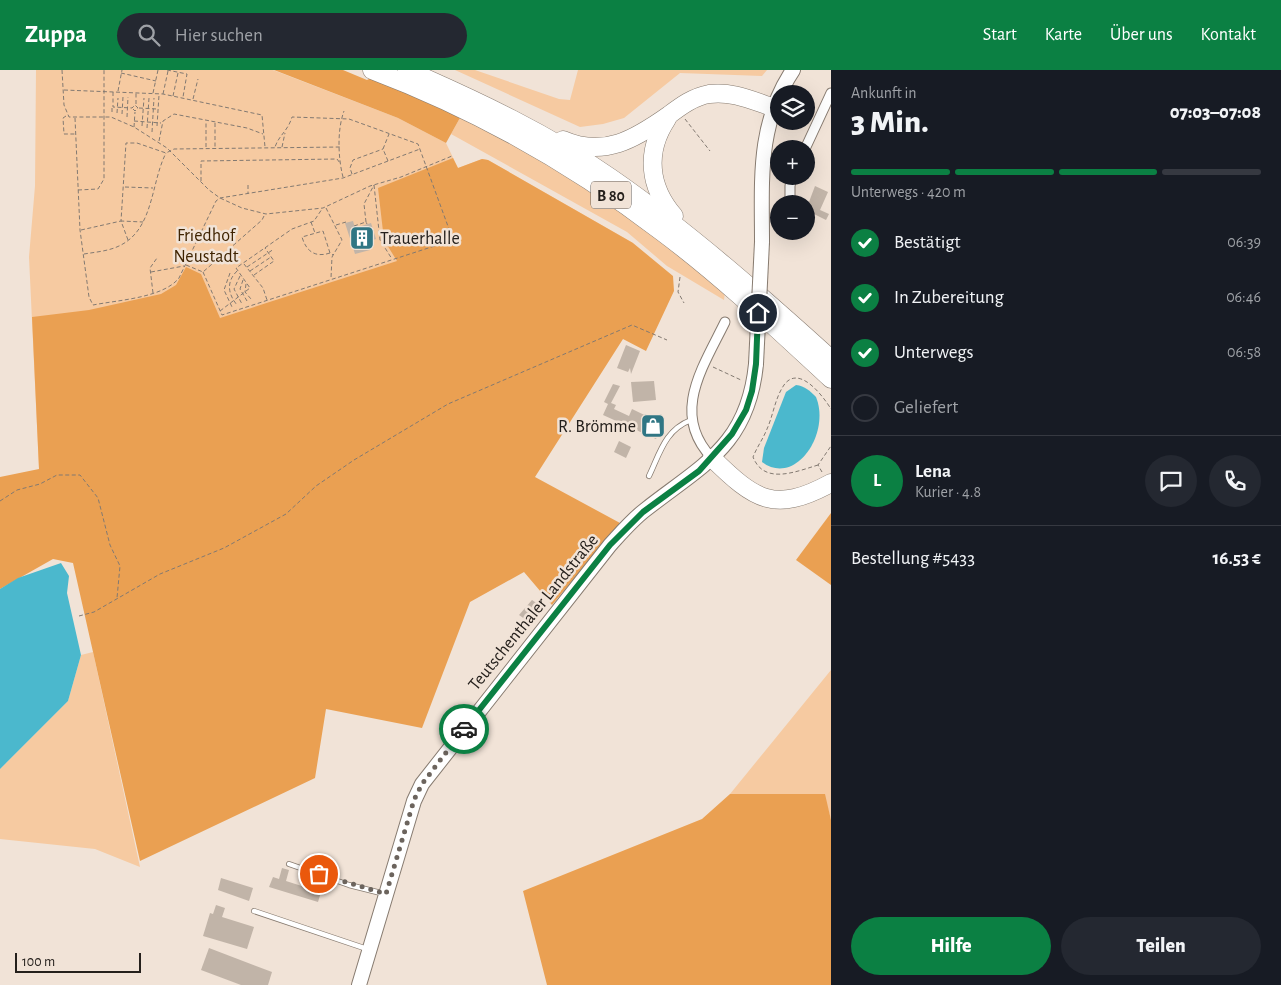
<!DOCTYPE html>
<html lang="de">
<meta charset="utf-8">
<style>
body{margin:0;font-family:"Alegreya Sans",sans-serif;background:#242831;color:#f1f3f6;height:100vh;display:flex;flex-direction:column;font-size:19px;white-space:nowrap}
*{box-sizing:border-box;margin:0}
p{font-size:16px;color:#9ea1a6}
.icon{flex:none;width:28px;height:28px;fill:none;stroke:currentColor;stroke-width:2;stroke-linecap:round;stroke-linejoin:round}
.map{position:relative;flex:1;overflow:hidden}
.details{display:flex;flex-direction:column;background:#171b24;width:450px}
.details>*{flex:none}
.tools{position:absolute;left:770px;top:15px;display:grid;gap:10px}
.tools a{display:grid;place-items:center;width:45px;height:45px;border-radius:50%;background:#171b24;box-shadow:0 5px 20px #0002;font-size:25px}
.scale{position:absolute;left:15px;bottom:12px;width:126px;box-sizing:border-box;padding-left:5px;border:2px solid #25201c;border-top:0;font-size:14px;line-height:18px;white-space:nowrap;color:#25201c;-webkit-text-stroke:4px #f1e3d7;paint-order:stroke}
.pin{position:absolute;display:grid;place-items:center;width:42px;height:42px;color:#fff;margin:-21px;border:2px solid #fff;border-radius:50%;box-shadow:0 1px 5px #0007}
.courier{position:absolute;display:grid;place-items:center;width:50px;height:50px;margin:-25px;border:4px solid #0b8043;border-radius:50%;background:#fff;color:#222;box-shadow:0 1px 6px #0007}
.overview em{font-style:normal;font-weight:800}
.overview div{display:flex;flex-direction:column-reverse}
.overview{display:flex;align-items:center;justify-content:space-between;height:85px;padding:0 20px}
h1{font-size:32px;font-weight:800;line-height:38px}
.bar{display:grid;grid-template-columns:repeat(4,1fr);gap:8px 5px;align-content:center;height:60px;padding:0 20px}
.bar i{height:6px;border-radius:4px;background:#363941}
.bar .on{background:#0b8043}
.bar p{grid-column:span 4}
.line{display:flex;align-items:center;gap:12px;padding:0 20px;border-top:1px solid #363941}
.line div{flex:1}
.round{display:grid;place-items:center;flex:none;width:52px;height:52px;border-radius:26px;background:#242831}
ol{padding:0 20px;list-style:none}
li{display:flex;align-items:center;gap:15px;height:55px}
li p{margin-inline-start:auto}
li .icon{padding:5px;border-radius:50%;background:#0b8043;color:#fff;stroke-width:4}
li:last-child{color:#9ea1a6}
li i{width:28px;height:28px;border:2px solid #363941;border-radius:50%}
.primary-button{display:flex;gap:10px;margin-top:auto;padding:10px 20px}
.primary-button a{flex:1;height:58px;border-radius:30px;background:#0b8043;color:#fff;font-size:20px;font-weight:800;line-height:58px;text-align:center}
.primary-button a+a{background:#242831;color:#f1f3f6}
header{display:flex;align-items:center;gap:30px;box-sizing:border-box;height:70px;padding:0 25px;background:#0b8043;color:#fff}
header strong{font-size:24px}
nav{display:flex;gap:28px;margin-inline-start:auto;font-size:18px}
.search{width:350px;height:45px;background:#242831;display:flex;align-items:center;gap:12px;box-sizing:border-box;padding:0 18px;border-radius:28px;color:#9ea1a6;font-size:19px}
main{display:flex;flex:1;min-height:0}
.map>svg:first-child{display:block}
.green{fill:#f6caa1}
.forest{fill:#eaa052}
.water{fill:#4bb8cd}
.building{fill:#c1b4a8}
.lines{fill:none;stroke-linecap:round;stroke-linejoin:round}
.lane-casing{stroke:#877b70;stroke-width:6}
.street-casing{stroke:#877b70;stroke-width:11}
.secondary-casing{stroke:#877b70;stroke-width:16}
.highway-casing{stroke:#877b70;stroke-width:19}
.path{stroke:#827971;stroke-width:1;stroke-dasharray:4 2.5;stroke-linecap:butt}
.lane{stroke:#fff;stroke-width:4.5}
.street{stroke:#fff;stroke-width:9}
.secondary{stroke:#fff;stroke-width:14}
.highway{stroke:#fff;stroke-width:18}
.secondary-bridge-casing{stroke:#877b70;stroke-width:16;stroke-linecap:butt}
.secondary-bridge{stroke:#fff;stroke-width:14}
.done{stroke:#6c645d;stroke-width:5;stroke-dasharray:0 9}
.route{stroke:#0b8043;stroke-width:6}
.labels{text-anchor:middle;stroke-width:5;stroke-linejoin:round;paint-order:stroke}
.shield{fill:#f1e3d7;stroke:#625a54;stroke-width:1}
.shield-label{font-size:16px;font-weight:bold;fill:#25201c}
.park-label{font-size:18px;fill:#3f2301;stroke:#f1e3d7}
.poi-label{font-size:18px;fill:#25201c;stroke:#f1e3d7;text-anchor:start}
.street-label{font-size:18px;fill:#25201c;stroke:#f1e3d7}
</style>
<header>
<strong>Zuppa</strong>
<div class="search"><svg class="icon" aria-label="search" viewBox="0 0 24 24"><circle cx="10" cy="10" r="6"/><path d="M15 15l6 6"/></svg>Hier suchen</div>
<nav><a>Start</a><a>Karte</a><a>Über uns</a><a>Kontakt</a></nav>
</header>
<main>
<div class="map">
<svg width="831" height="915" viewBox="0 0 831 915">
<rect width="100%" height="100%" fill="#f1e3d7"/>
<g class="green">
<path d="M36,0H273L398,48L446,73L458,98L482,89L488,90L633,173L39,399L29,187L35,116Z"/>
<path d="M455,0H475L559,29L570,30L578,0H767L762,6L680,3L624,48L603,54L580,57Z"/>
<path d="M461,46L515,74L630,145L725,222L724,230L667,196L627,162L451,64Z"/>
<path d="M93,582L140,797L95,779L0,769V699L68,631L81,585Z"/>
<path d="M831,600V750L824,724H730Z"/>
</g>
<g class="forest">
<path d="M274,0H343L367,10L375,6L461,46L446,73L398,48Z"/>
<path d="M453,88L458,98L482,89L488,90L633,173L673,206L674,221L646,281L623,269L535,407L620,453L552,535L524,502L470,532L422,658L326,639L315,708L140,791L73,493L53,489L0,519V407L39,399L32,247L89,240L161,224L176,215L186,197L201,204L220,248L397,191L384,170L378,118Z"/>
<path d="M831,443V515L796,490Z"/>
<path d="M730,724H825L831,750V915H547L523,821L702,749Z"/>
</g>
<g class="water">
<path d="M796,315C805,316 810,321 816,327C831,364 795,417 762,392L764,378L786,322Z"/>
<path d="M61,493L69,506L67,523L81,585L68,631L0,699V519L18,508Z"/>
</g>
<g class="building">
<path d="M815,116L828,122L820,140L829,144L826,150L806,140Z"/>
<path d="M353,151L355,158L371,153L376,169L367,172L370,180L355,184L345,153Z"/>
<path d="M626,275L640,281L631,304L630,298L628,302L617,298Z"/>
<path d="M654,311L656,330L633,332L631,312Z"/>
<path d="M613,314L620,316L611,333L616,335L614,339L629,346L632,339L663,354L656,369L603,345L608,334L604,332Z"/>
<path d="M619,371L631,377L626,388L614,382Z"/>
<path d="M532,530L542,537L529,552L519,545Z"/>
<path d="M282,798L289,800L286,811L308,818L311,807L318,809L315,820L321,822L318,832L269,817L273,807L279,809Z"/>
<path d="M221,808L253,818L249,831L218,820Z"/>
<path d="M216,835L225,838L222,847L254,857L247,879L203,866L210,843L213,844Z"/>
<path d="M209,878L272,902L268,915H241L201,900Z"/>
</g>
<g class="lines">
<defs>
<g id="lane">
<path d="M649,406C660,383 665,360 691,350"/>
<path d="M289,794L349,815L385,824"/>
<path d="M254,841L367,879"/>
</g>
<g id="street">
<path d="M805,79L831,23"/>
<path d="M790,134V116L792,106"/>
<path d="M712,388C670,344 703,297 725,252"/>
</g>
<g id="secondary">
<path d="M762,172C762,110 757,54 793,0"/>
<path d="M359,915L414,731L422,714L610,475C621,463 632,450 645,440C702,395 748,376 756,294"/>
</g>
<g id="highway">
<path d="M372,0C475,39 574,95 662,162C721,206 777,259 831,309"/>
<path d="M407,0C478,31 548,64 611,108C689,162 760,225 831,289"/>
<path d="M667,49C645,82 649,117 674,146"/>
<path d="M563,70C604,88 635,69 669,45C681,36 693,27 709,24C732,21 751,30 772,37"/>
<path d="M712,388C755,430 774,444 831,413"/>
</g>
</defs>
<use href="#lane" class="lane-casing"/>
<use href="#street" class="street-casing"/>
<use href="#secondary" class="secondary-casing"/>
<use href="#highway" class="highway-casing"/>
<g class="path">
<path d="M62,0L64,35L69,47H111L134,57L167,78L209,120L220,128L242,138L266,144L323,138L370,116L401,107L452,86"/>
<path d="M167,0L187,4L183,27"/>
<path d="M121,3L156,11"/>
<path d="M64,20L163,24L262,45L265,77"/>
<path d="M118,21L122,0"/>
<path d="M113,22V37L132,38L135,35L138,38L135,41L132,38"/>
<path d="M153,23L158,0"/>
<path d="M163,24L168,1"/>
<path d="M173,26L178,3"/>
<path d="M193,29L198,9"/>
<path d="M136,34V23"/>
<path d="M139,38L157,39"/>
<path d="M112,42V37"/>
<path d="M117,43L118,28"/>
<path d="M122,44L123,27"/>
<path d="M66,46L63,48L64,64H75"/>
<path d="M127,47L128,27"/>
<path d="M75,48L80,160L89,227L93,235C118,230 163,228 179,208L216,131L220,128L343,108L420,79"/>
<path d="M685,49L710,81"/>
<path d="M134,51L161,53"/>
<path d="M215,53V78"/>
<path d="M142,56L144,28"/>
<path d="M157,56L159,25"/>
<path d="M134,57L135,42"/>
<path d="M147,58L149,28"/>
<path d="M152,62L154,28"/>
<path d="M159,71L163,51L174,44L247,58L263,64"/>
<path d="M206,77V51"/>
<path d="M282,77L285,63"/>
<path d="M388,91L383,79L389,64"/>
<path d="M352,104L350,98L353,90L383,79"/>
<path d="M343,107C338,88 337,60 344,41"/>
<path d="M201,111V91L337,89L340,93"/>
<path d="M248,115V123"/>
<path d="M374,115L380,170L392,189"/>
<path d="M125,117L153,118"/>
<path d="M78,120L98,119L104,109V0"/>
<path d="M326,138L342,170L332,187L331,208"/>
<path d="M311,152L315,163"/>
<path d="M366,152L364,134L374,115"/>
<path d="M336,155L346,152"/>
<path d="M354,156L366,152L367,154"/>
<path d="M81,160L121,151L126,73H137L166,83L174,79L340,77"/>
<path d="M128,170L121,151L143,152"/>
<path d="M330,183C315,188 306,181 302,167L323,161L330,183L333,185"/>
<path d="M84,184C96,182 110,181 121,175C154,158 151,112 166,83"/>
<path d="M244,194L263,218L267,230"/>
<path d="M186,195L203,202L262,150L265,144"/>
<path d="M247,197L274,179"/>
<path d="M237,201C226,212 228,224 237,235"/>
<path d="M250,201L271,187"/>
<path d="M151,202L184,196"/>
<path d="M203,202L222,245L453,170L418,74L349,49L292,47C288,61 279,65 275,77"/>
<path d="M230,203L224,220L232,237"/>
<path d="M254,205L274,191L265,178"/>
<path d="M240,206L234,219L242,234"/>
<path d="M680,207L678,222L684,233"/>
<path d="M243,210L240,219L247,231"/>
<path d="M246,214L245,222L251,229"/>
<path d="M153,223L150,198L157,188"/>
<path d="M220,241L250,218L236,198L292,159L314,151L322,139"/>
<path d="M713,297L741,310"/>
<path d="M818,395C795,402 764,415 753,387C757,377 763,369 767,359C773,346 775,328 784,315C799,294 823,326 831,339"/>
<path d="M822,402L818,395L831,376"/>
<path d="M0,431L17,420L40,414L57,405H80L98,428L110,475L120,496L117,528"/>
<path d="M79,546L94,542L160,504L224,478L286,444L316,416L354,390L448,334L632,255L667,270"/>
</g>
<use href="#lane" class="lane"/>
<use href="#street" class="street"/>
<use href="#secondary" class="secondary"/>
<use href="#highway" class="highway"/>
<defs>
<path id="secondary-bridge" d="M756,294L762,172"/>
</defs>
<use href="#secondary-bridge" class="secondary-bridge-casing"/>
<use href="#secondary-bridge" class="secondary-bridge"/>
</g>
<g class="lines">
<path class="done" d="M319,804L386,824L414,730L422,714L464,659"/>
<path class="route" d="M464,659L610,475L643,442L699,401L732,364L746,340L752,321L756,294L758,243"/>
</g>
<defs>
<symbol id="building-square" viewBox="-11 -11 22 22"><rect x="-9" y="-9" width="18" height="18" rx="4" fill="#307684" stroke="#f1e3d7"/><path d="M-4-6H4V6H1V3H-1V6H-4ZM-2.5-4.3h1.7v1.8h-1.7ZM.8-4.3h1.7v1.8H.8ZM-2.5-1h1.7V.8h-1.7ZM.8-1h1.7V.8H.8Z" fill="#fff"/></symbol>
<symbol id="shop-square" viewBox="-11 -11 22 22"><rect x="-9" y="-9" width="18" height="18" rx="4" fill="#307684" stroke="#f1e3d7"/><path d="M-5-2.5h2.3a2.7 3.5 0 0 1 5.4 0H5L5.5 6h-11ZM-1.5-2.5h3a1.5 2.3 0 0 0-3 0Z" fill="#fff"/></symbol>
</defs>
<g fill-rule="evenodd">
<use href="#building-square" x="348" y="154" width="28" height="28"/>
<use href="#shop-square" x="639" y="342" width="28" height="28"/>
</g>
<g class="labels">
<rect class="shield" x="591" y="111.5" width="40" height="27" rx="4"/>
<g class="shield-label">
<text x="611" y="131">B 80</text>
</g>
<g class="park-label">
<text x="206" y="171">Friedhof<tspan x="206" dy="21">Neustadt</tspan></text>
</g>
<g class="poi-label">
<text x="380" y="174">Trauerhalle</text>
<text x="636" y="362" text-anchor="end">R. Brömme</text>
</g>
<g class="street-label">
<text transform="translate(533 542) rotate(-51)" y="6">Teutschenthaler Landstraße</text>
</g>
</g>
</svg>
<div class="tools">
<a><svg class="icon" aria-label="layers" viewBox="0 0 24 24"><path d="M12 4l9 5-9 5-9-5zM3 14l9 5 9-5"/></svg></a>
<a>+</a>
<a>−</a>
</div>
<div class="scale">100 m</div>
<div class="pin" style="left:319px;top:804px;background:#ea580c"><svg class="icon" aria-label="bag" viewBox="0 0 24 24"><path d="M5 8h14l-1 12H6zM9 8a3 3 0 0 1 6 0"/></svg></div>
<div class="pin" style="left:758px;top:243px;background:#1f2937"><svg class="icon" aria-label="home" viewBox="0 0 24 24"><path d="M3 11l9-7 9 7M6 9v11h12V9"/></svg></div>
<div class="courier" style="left:464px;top:659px"><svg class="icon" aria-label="car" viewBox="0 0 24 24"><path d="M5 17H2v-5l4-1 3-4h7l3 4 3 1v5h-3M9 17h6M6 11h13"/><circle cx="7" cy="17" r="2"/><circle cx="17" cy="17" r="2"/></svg></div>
</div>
<section class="details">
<div class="overview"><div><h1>3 Min.</h1><p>Ankunft in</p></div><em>07:03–07:08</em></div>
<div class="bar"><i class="on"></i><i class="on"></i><i class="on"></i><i></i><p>Unterwegs · 420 m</p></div>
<ol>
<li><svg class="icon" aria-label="check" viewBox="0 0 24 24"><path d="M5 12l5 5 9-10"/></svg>Bestätigt<p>06:39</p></li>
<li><svg class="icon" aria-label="check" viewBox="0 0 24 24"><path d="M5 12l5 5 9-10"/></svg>In Zubereitung<p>06:46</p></li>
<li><svg class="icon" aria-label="check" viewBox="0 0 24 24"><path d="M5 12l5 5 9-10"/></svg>Unterwegs<p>06:58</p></li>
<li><i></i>Geliefert</li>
</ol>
<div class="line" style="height:90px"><b class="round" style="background:#0b8043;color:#fff">L</b><div><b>Lena</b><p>Kurier · 4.8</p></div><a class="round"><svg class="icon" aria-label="chat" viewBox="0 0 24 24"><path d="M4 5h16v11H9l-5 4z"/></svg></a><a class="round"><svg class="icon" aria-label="phone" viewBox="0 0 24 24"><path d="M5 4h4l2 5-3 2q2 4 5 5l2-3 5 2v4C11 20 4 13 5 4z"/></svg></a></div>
<div class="line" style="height:65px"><div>Bestellung #5433</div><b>16.53 €</b></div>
<div class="primary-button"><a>Hilfe</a><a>Teilen</a></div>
</section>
</main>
